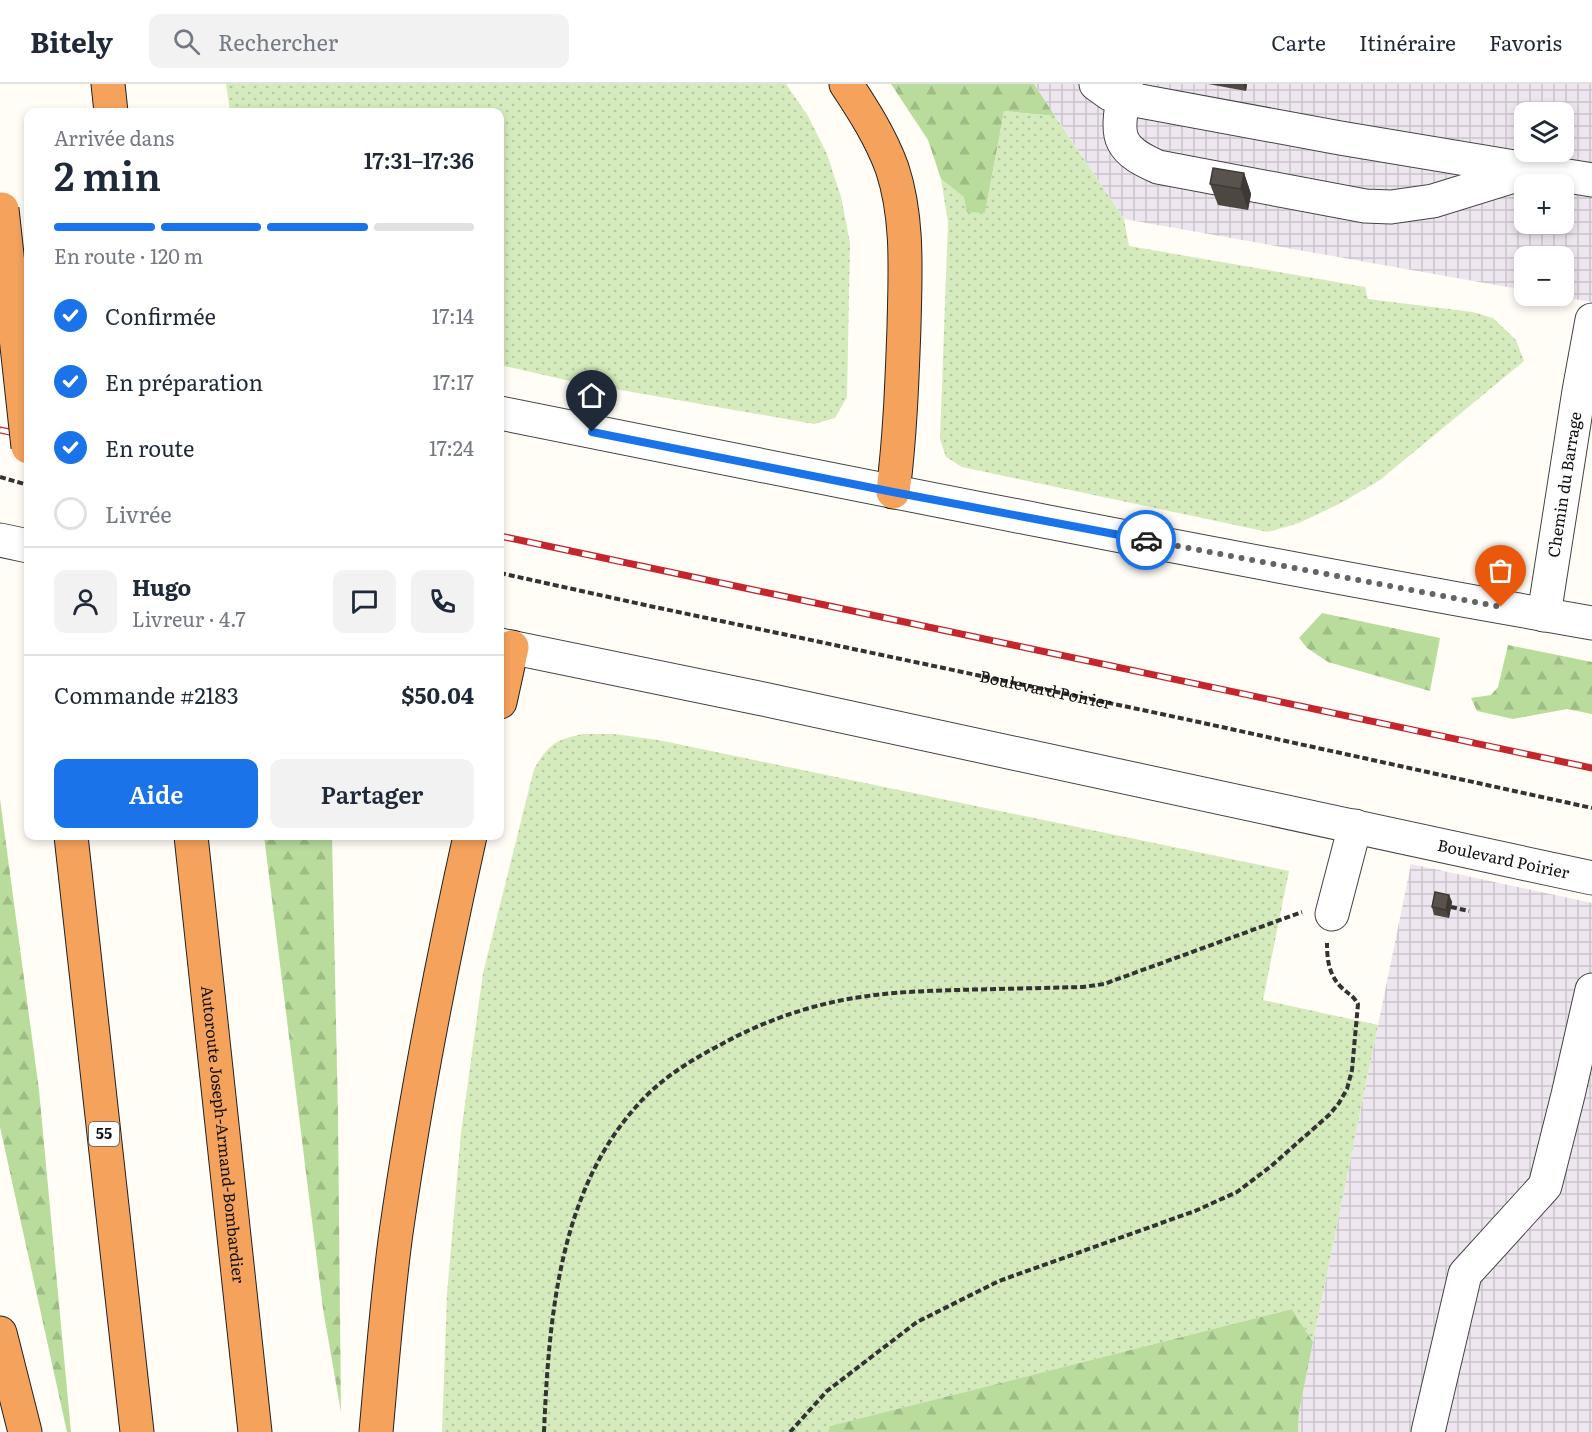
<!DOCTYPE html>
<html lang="fr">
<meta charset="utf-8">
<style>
body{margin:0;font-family:Literata,serif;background:#f2f2f3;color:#1f2937;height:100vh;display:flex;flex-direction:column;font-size:22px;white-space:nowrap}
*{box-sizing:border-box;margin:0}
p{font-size:20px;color:#747a83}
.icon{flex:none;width:33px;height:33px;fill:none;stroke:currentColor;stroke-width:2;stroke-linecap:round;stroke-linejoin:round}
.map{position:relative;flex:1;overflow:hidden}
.side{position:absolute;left:24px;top:24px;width:480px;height:732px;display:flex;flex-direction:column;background:#fff;border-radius:12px;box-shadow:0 3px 9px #0003}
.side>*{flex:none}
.tools{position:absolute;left:1514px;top:18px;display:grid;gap:12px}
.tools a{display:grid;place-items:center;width:60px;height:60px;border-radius:12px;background:#fff;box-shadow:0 3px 9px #0003;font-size:30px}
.pin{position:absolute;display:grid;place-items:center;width:51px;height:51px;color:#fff;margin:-62px -26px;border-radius:50% 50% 50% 0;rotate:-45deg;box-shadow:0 0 6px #0007}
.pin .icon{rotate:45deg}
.courier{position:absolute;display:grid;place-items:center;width:60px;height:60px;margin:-30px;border:4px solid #1a73e8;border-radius:50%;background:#fff;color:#222;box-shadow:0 2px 8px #0007}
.headline em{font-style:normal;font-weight:600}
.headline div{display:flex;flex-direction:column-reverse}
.headline{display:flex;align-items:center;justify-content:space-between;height:102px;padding:0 30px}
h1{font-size:39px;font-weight:600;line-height:45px}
.bar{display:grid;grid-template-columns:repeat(4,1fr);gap:9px 6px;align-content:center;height:72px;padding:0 30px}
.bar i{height:8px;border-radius:4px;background:#e0e1e3}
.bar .active{background:#1a73e8}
.bar p{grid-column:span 4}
.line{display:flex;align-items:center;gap:15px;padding:0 30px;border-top:2px solid #e0e1e3}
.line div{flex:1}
.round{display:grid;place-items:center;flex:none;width:63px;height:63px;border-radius:12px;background:#f2f2f3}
ol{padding:0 30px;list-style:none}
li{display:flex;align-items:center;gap:18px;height:66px}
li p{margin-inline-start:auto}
li .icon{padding:6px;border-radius:50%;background:#1a73e8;color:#fff;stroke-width:4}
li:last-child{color:#747a83}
li i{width:33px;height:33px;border:3px solid #e0e1e3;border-radius:50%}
.action{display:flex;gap:12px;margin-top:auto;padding:12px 30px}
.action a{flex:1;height:69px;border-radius:12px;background:#1a73e8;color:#fff;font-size:24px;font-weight:600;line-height:69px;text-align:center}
.action a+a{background:#f2f2f3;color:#1f2937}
header{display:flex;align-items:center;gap:36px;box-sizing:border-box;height:84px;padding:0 30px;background:#fff;border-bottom:2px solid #e0e1e3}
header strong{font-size:28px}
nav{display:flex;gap:33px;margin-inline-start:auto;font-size:21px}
.search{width:420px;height:54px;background:#f2f2f3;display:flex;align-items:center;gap:15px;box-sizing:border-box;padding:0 21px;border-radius:12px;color:#747a83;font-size:22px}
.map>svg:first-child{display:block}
.industrial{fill:url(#industrial-grid);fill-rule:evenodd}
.grass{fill:url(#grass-dots)}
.forest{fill:url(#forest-firs)}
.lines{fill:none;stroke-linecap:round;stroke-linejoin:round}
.minor-casing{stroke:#444;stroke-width:35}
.highway-casing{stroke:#222;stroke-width:35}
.path{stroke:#333;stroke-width:4;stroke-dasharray:6 3;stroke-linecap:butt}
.minor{stroke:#fff;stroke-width:33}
.highway{stroke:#f5a25d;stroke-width:33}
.rail-casing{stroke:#c4262e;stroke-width:7}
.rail{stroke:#fff;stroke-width:4.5;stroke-dasharray:14;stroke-linecap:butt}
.highway-bridge-casing{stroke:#222;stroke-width:35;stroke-linecap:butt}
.highway-bridge{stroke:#f5a25d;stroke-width:33}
.wall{fill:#4d4742}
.shaded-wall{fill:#3f3936}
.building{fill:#5a524d;stroke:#3f3936;stroke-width:1.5}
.done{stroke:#646461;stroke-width:6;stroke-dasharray:0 10.8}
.route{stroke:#1a73e8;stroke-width:8}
.labels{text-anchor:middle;stroke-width:6;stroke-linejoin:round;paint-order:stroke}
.shield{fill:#fff;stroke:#585858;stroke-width:1.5}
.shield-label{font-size:15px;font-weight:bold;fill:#111}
.street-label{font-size:16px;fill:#111;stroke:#fff}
</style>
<header>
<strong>Bitely</strong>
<div class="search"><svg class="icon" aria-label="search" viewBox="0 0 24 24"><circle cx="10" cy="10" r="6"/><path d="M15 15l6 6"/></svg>Rechercher</div>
<nav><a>Carte</a><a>Itinéraire</a><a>Favoris</a></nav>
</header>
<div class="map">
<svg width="1592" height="1348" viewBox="0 0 1592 1348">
<defs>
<pattern id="industrial-grid" width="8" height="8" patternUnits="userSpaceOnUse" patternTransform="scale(1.5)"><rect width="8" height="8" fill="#eee6ef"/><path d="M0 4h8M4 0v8" fill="none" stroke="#cbc4cc"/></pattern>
<pattern id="grass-dots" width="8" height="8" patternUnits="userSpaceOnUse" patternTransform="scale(1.5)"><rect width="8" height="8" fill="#d5ebbd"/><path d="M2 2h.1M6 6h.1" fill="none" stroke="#b6c8a1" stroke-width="1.8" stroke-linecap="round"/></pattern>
<pattern id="forest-firs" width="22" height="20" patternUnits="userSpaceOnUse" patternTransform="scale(1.5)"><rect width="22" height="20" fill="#b9dc9c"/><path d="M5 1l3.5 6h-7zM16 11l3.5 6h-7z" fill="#9ebc85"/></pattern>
</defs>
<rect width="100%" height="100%" fill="#fffdf5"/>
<g class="industrial">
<path d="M1034,0H1592V218L1557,212H1563V172H1524V206L1124,135ZM1524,28H1563V68H1524ZM1524,100H1563V140H1524Z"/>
<path d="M1411,780L1592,819V1348H1298L1299,1328L1313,1258Z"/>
</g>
<g class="grass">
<path d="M226,0H786L808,32L827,70L841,113L850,159L847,313L835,334L814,340L570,297L500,281V28H230Z"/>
<path d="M1004,27L1055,32L1124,135L1129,162L1365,203L1368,215L1473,228L1493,234L1516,256L1524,277L1380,396L1339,420L1299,439L1268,448L962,383L946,373L940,355L948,138L941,95L985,129Z"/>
<path d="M583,650H614L658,656L1289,787L1263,916L1378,941L1313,1258L1292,1225L831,1342L828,1348H442L447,1210L461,1049L483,889L534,685C549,660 555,656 583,650Z"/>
</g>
<g class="forest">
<path d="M891,0H1034L1055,32L1004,27L985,129L967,128L964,113L941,95L928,56Z"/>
<path d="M1322,529L1440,554L1430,607L1328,578L1307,564L1299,554Z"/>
<path d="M1508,561L1592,578V630L1567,625L1513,635L1477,627L1471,614L1491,611L1498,603Z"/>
<path d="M0,715L39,1006L71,1348H67L0,1043Z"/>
<path d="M264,752H332L338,1032L341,1328L323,1225Z"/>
<path d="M1292,1225L1313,1258L1299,1328L1298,1348H828L830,1342Z"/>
</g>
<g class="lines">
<defs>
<g id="minor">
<path d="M1096,0L1110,10L1124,14L1340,54L1592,96"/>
<path d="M1126,0C1123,15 1116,44 1123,57C1129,70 1145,77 1158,83L1365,122L1391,123L1433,117L1527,88"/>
<path d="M500,329C863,402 1227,475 1592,539"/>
<path d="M0,456L28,462"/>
<path id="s2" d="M1544,531L1579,307L1592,236"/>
<path id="s3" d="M500,561L763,615L1592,794"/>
<path d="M1332,830L1355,742"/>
<path d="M1428,1348L1465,1190L1545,1102L1568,1011L1592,906"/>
</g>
<g id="highway">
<path d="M108,0L111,28"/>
<path d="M846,0C864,27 881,54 892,84C909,135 905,191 904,243C902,298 900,353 893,408"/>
<path d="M500,618L512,563"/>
<path d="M71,752L137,1348"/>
<path id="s4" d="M191,752L255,1348"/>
<path d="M0,1249L25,1348"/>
<path d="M376,1348C382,1282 387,1215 396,1149C415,1016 441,883 470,752"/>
</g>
</defs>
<use href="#minor" class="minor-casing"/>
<use href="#highway" class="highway-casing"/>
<g class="path">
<path d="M0,393L28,401"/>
<path id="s1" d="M500,489L645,521L1185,635L1592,724"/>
<path d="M1451,823L1469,827"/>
<path d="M544,1348C549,1232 559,1101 645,1013C667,991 693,975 720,961C763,937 812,920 861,913C892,908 924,907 956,906C998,905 1041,904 1083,903L1104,900L1302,828"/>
<path d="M790,1348L827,1307L917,1238L999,1197L1195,1127L1237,1108L1270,1083L1329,1031L1339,1019L1347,1005L1352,986L1358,920C1352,910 1349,911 1341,903C1329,891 1327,876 1327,859"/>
</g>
<use href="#minor" class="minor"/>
<use href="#highway" class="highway"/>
<defs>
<g id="rail">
<path d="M0,346L28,352"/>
<path d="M500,452L1592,684"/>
</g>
</defs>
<use href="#rail" class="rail-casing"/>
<use href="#rail" class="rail"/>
<defs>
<path id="highway-bridge" d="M2,125L28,363"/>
</defs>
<use href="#highway-bridge" class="highway-bridge-casing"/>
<use href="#highway-bridge" class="highway-bridge"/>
</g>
<g class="wall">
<path d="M1208,0H1247L1246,7Z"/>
<path d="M1244,89L1251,110L1248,126L1218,121L1210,100Z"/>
<path d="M1449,811L1452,818L1449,834L1434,831L1432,823Z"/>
</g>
<g class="shaded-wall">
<path d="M1243,0H1247L1246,7Z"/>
<path d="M1244,89L1251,110L1248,126L1241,105Z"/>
<path d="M1449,811L1452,818L1449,834L1446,826Z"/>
</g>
<g class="building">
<path d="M1213,84L1244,89L1241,105L1210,100Z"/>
<path d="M1435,808L1449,811L1446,826L1432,823Z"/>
</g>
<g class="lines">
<path class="done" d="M1146,456L1501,523"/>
<path class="route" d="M592,348L893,408L1146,456"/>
</g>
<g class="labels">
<rect class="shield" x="89" y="1038" width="30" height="24" rx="4.5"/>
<g class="shield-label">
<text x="104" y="1055">55</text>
</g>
<g class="street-label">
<text dy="6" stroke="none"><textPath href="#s2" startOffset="132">Chemin du Barrage</textPath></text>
<text dy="6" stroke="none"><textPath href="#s1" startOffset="558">Boulevard Poirier</textPath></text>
<text dy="6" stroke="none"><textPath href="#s3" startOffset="1026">Boulevard Poirier</textPath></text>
<text dy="6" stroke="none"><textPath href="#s4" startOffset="300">Autoroute Joseph-Armand-Bombardier</textPath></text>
</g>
</g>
</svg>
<div class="tools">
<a><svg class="icon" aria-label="layers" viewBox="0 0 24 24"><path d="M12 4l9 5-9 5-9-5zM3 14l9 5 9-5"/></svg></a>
<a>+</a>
<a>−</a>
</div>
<div class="pin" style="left:1501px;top:523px;background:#ea580c"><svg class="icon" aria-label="bag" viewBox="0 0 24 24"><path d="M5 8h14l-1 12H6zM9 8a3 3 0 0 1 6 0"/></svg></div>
<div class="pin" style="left:592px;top:348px;background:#1f2937"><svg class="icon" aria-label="home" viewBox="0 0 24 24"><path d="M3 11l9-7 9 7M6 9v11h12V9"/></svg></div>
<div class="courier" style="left:1146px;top:456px"><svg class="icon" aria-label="car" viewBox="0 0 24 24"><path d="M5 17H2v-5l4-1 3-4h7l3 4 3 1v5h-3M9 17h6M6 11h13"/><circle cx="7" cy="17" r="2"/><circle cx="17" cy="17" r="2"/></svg></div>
<section class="side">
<div class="headline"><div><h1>2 min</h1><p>Arrivée dans</p></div><em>17:31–17:36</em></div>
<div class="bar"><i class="active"></i><i class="active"></i><i class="active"></i><i></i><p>En route · 120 m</p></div>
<ol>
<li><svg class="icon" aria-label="check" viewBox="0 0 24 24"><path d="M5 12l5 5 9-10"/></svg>Confirmée<p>17:14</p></li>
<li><svg class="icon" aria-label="check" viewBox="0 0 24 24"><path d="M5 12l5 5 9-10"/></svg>En préparation<p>17:17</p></li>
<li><svg class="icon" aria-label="check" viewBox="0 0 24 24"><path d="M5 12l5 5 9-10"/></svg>En route<p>17:24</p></li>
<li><i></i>Livrée</li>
</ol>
<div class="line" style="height:108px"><a class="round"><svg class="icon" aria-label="person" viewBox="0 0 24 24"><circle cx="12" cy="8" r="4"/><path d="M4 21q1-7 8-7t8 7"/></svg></a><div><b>Hugo</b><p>Livreur · 4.7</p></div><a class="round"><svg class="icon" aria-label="chat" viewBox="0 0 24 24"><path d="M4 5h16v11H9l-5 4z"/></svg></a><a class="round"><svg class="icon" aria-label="phone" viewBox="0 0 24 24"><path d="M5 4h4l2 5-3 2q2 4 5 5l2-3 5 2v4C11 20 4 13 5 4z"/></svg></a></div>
<div class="line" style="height:78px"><div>Commande #2183</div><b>$50.04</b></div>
<div class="action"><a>Aide</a><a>Partager</a></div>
</section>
</div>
